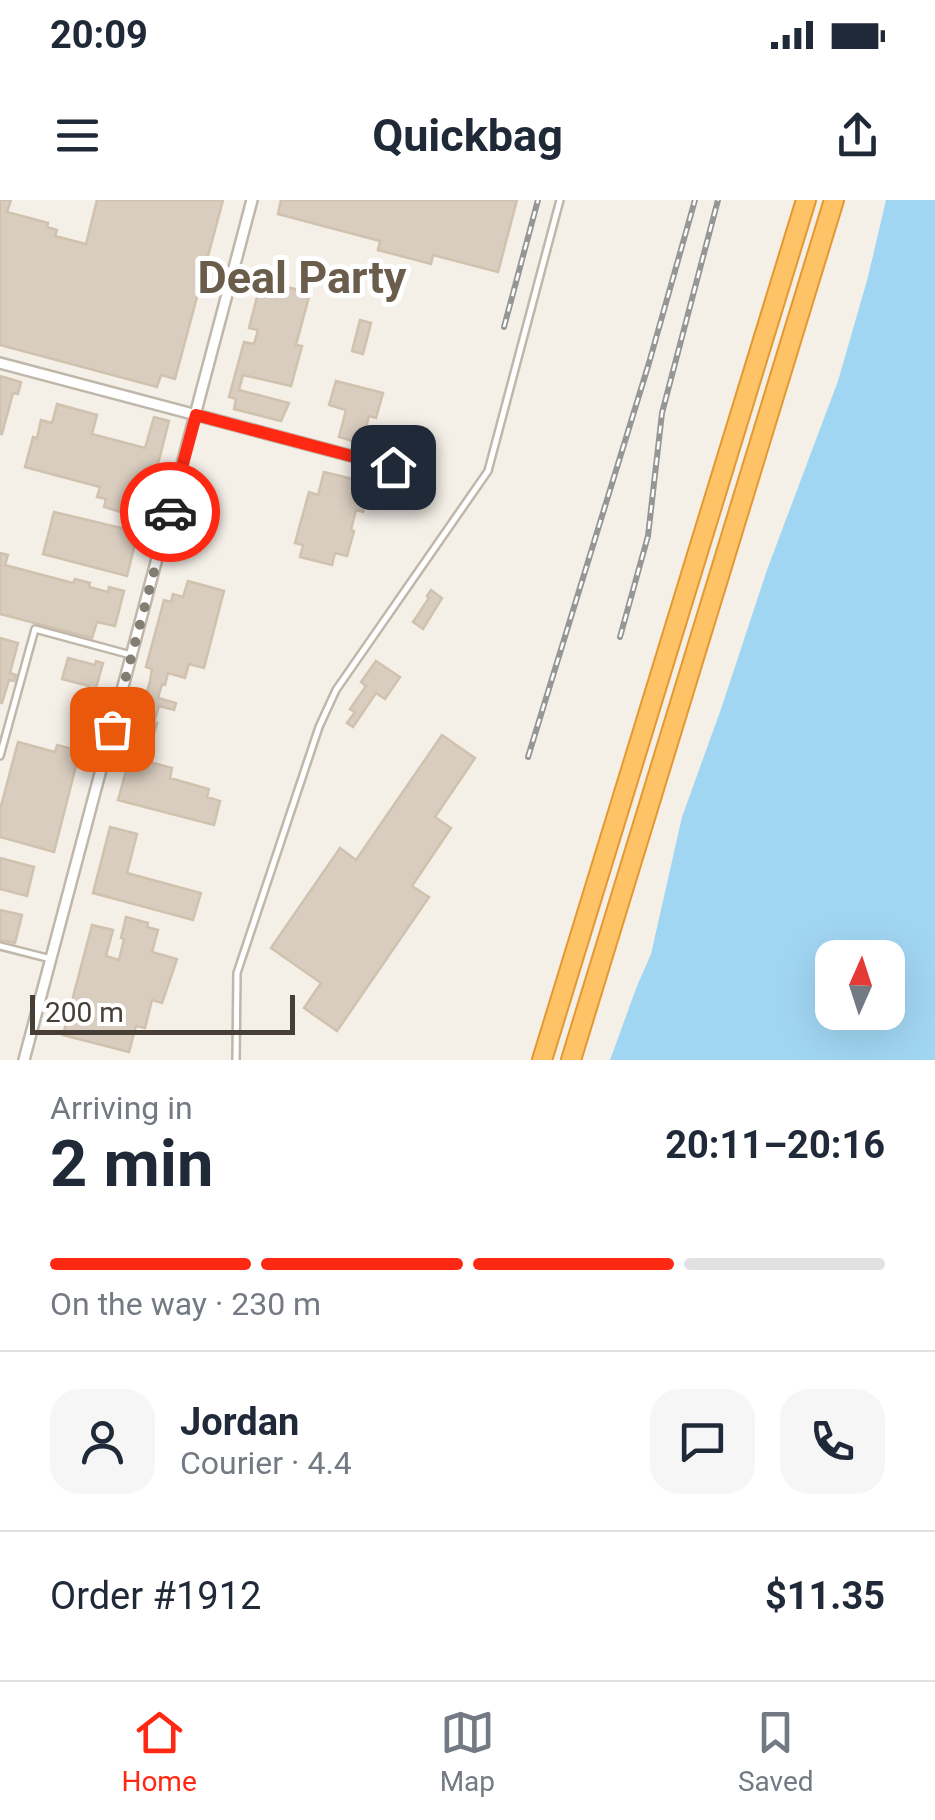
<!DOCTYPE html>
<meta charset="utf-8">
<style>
body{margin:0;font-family:Roboto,sans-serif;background:#f6f6f7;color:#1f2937;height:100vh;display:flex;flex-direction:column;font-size:38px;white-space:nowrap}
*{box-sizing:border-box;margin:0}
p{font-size:32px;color:#747a83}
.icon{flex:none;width:55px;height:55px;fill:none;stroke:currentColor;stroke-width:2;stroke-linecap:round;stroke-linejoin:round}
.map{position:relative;height:860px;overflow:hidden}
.panel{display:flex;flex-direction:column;background:#fff;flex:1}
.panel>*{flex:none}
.needle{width:65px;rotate:3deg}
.fabs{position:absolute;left:815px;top:740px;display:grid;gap:20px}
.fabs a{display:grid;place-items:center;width:90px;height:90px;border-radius:20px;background:#fff;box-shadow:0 10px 40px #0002;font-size:50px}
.scale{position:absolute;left:30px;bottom:25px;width:265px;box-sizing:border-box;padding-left:10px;border:5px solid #473f35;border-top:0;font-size:28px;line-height:35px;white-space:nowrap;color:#473f35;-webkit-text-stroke:8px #fff;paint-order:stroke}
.pin{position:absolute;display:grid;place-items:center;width:85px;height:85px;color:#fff;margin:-42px;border-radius:20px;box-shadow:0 5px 15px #0006}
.courier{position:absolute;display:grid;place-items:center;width:100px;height:100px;margin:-50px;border:8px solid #ff2913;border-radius:50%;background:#fff;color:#222;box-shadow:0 2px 12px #0007}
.headline em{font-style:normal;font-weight:700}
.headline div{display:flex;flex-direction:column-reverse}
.headline{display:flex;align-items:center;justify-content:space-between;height:170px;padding:0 50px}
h1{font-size:65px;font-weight:700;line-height:75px}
.bar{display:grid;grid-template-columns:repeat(4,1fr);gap:15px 10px;align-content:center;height:120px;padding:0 50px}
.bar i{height:12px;border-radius:8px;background:#e0e1e3}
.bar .selected{background:#ff2913}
.bar p{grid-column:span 4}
.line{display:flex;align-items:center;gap:25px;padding:0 50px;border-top:2px solid #e0e1e3}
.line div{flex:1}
.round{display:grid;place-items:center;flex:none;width:105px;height:105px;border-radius:30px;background:#f6f6f7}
.status{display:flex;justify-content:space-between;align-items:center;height:70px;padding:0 50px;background:#fff;direction:ltr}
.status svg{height:28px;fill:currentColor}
header{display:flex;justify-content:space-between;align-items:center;height:130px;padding:0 50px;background:#fff;font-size:45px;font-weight:700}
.tabs{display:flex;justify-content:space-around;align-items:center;height:140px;border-top:2px solid #e0e1e3;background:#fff;font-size:28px;color:#747a83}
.tabs a{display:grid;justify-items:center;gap:5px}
.tabs .selected{color:#ff2913}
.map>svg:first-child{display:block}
.water{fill:#a1d6f3;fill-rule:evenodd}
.building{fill:#d9cdbf;stroke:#d1c2af;stroke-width:2.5}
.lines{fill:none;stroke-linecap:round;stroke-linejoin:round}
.lane-casing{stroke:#c0b6a9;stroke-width:10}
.street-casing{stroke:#c0b6a9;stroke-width:14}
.highway-casing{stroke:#e49831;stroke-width:22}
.lane{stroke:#fff;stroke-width:5}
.street{stroke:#fff;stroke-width:9}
.highway{stroke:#ffc367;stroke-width:18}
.rail-casing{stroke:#969696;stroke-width:6}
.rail{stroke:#fff;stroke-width:2.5;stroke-dasharray:8;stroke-linecap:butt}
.done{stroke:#847d73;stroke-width:10;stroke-dasharray:0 18}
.route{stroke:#ff2913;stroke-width:12}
.labels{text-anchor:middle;stroke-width:10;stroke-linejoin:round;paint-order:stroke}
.district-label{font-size:45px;font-weight:bold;fill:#6b5d4c;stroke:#fff}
</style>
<div class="status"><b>20:09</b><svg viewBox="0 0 49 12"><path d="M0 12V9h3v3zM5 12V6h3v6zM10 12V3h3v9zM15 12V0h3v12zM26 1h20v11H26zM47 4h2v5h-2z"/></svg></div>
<header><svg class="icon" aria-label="menu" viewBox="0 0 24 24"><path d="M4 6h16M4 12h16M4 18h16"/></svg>Quickbag<svg class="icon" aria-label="share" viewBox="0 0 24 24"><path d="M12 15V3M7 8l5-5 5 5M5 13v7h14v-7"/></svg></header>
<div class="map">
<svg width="935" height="860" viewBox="0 0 935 860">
<rect width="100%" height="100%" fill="#f4efe7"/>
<path class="water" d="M886,0H935V860H610L637,786L651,754L682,617L721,509L767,370L838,181L868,77ZM832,758H888V812H832Z"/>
<g class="building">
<path d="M0,0H11L7,12L48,23L47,27L57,30L55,36L86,44L97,0H223L175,179L161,175L157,187L0,145Z"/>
<path d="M281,0H517L498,72L433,55L431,64L378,50L380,41L278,14Z"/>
<path d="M265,66L278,70L275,84L310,93L296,145L302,146L291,186L243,175L239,190L289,203L281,221L234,209L236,199L229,197L244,142L254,144L258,130L249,128Z"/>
<path d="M360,120L371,123L363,154L352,151Z"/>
<path d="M0,176L21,182L18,194L13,193L2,234H0Z"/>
<path d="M336,181L383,193L376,218L369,216L362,244L339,237L346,210L329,205Z"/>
<path d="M57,204L97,215L92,234L145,248L154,217L169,221L152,287L158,288L152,311L137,307L134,316L104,307L106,299L97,297L100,287L25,267L33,237L37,238L41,220L52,223Z"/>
<path d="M324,272L377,285L371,306L365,304L363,312L356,310L351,330L354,331L347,356L335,353L332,365L300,357L303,345L295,343L309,292L318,295Z"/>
<path d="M54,312L138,332L127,376L43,354Z"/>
<path d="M0,353L8,355L5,365L73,383L75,379L90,383L89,387L108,392L109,387L124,391L115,426L97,422L92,438L0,414Z"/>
<path d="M188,381L224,391L204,468L189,464L185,478L168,473L165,485L162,484L158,498L176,503L174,510L159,506L154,522L157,523L146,561L172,568L170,578L209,589L207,597L220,601L214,625L118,600L126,571L119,570L139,493L146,495L150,481L152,469L146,467L164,400L171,402L173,394L183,397Z"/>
<path d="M431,390L442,398L423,429L413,422L429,398L427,396Z"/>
<path d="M0,438L18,443L10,473L16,475L14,481L9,480L2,503H0Z"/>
<path d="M68,458L95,465L96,461L103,463L95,491L88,489L89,486L62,479Z"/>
<path d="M376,461L400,477L385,499L376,493L353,527L347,523L355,512L350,509L366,486L361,482Z"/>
<path d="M442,535L475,558L435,617L451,628L412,686L429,697L337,831L304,808L321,783L271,748L340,648L356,660Z"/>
<path d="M18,542L55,552L57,545L76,550L74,557L78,558L54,652L0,637V610Z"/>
<path d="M110,627L137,634L127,673L201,693L193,720L93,693Z"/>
<path d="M0,658L34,667L27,696L0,689Z"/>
<path d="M0,710L22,715L15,743L0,740Z"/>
<path d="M126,717L148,723L147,727L158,730L152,752L177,759L162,803L152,800L145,828L136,826L129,852L63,835L92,725L113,730L106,756L119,760L124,739L121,738Z"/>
</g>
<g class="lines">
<defs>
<g id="lane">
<path d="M0,556L35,429L131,455"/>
<path d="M0,746L51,759"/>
<path d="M236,860L237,773L319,527L336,490L488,271L560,0"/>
</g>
<g id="street">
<path d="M0,163L393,267"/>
<path d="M24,860L252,0"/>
</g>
<g id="highway">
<path d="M542,860L806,0"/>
<path d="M571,860L834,0"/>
</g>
</defs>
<use href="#lane" class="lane-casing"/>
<use href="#street" class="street-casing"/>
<use href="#highway" class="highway-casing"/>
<use href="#lane" class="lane"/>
<use href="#street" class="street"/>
<use href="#highway" class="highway"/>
<defs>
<g id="rail">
<path d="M504,127L538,0"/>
<path d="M620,437L648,336L662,213L718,0"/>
<path d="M528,557L649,163L695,0"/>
</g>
</defs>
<use href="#rail" class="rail-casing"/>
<use href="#rail" class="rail"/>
</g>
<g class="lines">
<path class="done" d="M112,529L170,312"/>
<path class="route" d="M170,312L196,215L393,267"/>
</g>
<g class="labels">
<g class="district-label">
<text x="302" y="93">Deal Party</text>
</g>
</g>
</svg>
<div class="fabs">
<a><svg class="needle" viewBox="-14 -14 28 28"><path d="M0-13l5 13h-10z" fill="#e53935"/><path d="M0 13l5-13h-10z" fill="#747a83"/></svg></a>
</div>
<div class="scale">200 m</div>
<div class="pin" style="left:112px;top:529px;background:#ea580c"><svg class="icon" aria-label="bag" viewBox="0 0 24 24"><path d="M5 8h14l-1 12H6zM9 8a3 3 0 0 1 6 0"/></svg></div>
<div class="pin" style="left:393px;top:267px;background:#1f2937"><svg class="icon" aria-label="home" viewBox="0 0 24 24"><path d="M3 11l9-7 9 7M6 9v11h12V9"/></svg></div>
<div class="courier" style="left:170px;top:312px"><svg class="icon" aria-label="car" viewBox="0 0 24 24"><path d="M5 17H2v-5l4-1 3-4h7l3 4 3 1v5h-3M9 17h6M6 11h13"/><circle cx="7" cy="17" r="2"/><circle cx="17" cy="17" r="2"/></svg></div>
</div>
<section class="panel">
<div class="headline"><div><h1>2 min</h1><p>Arriving in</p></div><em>20:11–20:16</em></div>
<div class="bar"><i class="selected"></i><i class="selected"></i><i class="selected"></i><i></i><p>On the way · 230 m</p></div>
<div class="line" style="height:180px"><a class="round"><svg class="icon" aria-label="person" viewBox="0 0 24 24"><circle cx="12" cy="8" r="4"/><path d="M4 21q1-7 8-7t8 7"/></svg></a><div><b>Jordan</b><p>Courier · 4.4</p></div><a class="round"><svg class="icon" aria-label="chat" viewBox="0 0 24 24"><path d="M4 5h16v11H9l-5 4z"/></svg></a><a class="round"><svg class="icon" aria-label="phone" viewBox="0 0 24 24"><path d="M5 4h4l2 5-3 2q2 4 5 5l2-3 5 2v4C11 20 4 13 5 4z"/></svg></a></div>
<div class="line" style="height:130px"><div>Order #1912</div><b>$11.35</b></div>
</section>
<nav class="tabs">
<a class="selected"><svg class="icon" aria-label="home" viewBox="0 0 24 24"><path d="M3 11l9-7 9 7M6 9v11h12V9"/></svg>Home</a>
<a><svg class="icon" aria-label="map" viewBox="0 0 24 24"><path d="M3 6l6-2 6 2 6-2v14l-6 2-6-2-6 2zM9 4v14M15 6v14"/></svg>Map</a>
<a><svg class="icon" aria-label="saved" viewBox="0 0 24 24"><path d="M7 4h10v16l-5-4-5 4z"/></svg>Saved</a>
</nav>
